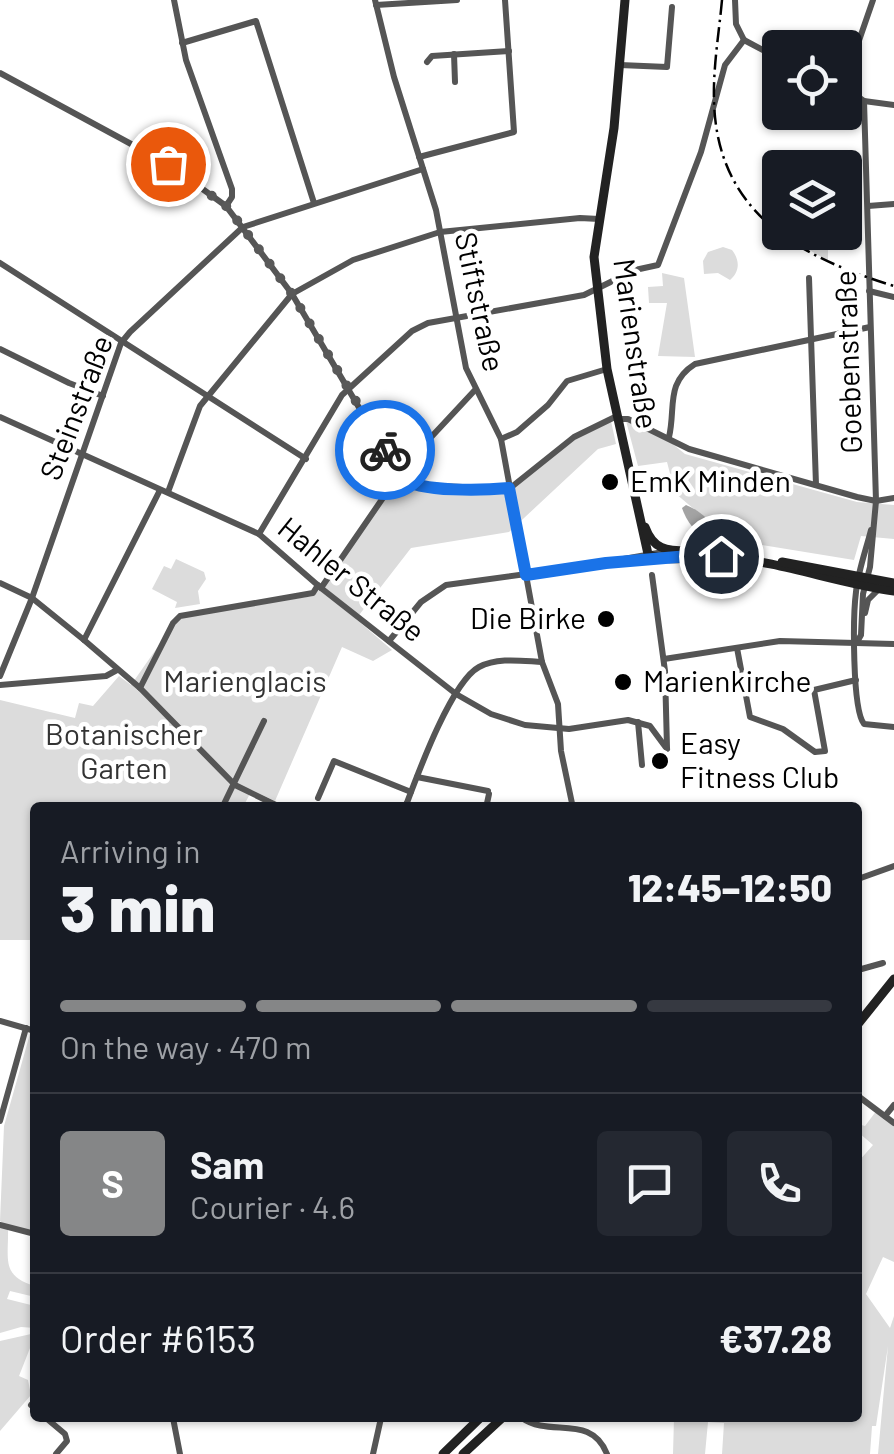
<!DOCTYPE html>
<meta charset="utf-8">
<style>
body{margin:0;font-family:Barlow,sans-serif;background:#242831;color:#f1f3f6;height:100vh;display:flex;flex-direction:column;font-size:38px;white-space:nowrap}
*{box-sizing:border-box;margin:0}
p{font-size:32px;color:#9ea1a6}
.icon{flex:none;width:55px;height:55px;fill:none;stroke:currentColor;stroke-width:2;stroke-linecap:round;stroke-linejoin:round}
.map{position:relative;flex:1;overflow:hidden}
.side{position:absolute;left:30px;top:802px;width:832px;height:620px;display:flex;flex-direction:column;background:#171b24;border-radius:10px;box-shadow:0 2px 8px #0004}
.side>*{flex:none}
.fabs{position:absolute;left:762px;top:30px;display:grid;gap:20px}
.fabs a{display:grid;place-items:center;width:100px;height:100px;border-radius:10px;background:#171b24;box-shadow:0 2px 8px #0004;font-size:50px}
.pin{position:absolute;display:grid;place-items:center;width:85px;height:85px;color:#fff;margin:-42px;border:5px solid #fff;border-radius:50%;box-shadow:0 2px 10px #0007}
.courier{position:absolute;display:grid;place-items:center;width:100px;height:100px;margin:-50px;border:8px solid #1a73e8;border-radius:50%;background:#fff;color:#222;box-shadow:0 2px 12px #0007}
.summary em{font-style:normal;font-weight:800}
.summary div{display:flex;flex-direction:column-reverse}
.summary{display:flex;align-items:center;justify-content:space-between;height:170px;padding:0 30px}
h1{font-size:65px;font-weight:800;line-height:75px}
.bar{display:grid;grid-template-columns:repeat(4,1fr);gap:15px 10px;align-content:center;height:120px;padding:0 30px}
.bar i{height:12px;border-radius:8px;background:#363941}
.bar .on{background:#858687}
.bar p{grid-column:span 4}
.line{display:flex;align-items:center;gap:25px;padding:0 30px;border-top:2px solid #363941}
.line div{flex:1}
.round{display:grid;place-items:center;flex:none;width:105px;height:105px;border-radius:10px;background:#242831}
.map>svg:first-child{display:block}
.green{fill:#dcdcdc}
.water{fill:#a3a3a3}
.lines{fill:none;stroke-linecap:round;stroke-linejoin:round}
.street{stroke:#555;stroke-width:6}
.secondary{stroke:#222;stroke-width:9}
.rail{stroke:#000;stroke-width:2.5;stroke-dasharray:15 5 2.5 5;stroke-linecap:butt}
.done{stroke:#595959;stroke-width:10;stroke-dasharray:0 18}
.route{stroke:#1a73e8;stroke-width:12}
.poi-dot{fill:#000;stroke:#fff;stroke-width:4}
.labels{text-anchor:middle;stroke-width:9;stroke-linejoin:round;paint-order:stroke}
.street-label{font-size:30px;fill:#000;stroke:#fff}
.poi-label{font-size:30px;fill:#000;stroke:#fff;text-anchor:start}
.park-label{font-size:30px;fill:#333;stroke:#fff}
</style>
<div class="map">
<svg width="894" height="1454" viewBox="0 0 894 1454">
<rect width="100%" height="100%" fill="#fff"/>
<g class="green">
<path d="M781,233H828V261Z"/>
<path d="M723,247L732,250C740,260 740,272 730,280L718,273L704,274L703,261L708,252Z"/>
<path d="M662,273L684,278L695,357L658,356L667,303H649L648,287L663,286Z"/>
<path d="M611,421L616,444L598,449L509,532L411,548L356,619L392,650L373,661L342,647L275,801L252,790L243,807L35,808V940H0V700L75,718L79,703L93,706L119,676L131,685L180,615L314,596L391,487L500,493L574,440Z"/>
<path d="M626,421L669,441L685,454L857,502L894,505V539L861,536L854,560L720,538L715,527L675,493L667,462L638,466Z"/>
<path d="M176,559L204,572L206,579L198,591L200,604L175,608L177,602L152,589L164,566L171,569Z"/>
<path d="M35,1016V1233L8,1227C9,1258 0,1276 35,1286V1297L10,1291L7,1299L35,1306V1328L21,1327L0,1333V1226H6L0,1221L4,1126Z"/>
<path d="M877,1110L894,1123V1262L883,1257L866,1294L890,1328L894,1316V1454H878L888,1346L876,1426H872L870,1454H722L724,1423L708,1422L705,1454H673L674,1418H858V1162L873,1145L858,1132V1124L865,1126Z"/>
<path d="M31,1334L35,1336V1343H32L19,1376L28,1380L31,1395L0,1431V1341Z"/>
</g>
<path class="water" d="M686,505C701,511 719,526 718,542L708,543C697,534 686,521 682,508Z"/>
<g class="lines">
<g class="street">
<path d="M174,0L186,60L232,189V197L226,206"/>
<path d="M375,0L394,77L436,210L466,368L501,439L542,662L558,704L561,751L573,808"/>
<path d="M735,0L736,24L744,40"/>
<path d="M376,5L457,0"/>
<path d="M744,40L780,59"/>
<path d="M182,43L256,21L314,203"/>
<path d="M454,54L455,82"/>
<path d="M427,62L432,56L509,51"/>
<path d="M620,65L667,67L672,7"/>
<path d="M0,73L168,164L226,206L292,294L400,477"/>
<path d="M845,81L873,0"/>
<path d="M845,88L864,101L894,105"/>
<path d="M419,157L514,132L505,0"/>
<path d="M868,206L894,204"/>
<path d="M0,263L306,459"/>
<path d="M809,278L816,485"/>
<path d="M869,291L894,297"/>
<path d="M0,349L69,383L103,396"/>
<path d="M0,417L259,534L321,588L456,694L491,714L525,725L569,729L628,720L650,726L667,749"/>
<path d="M618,419H628L689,449L857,497L876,501L894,498"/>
<path d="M669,437C676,408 665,383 695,364L870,327"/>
<path d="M501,439L517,432L548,405L567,381L607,369"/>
<path d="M400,477L416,485L509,489L574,437L617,416"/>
<path d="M168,492L200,406L292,294L353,260L440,232L580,218L599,219"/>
<path d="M871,530C866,550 858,571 856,592C853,615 852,709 864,724L894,727"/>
<path d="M259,534L342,395L412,331L428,323L584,295L635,270L658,265L701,152L725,65L744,40"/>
<path d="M612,561L669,551"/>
<path d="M652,575L665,671L667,748"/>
<path d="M0,583L32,598L84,640L140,688L235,785L282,808"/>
<path d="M321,588L407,463L475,390"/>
<path d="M865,613L868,600L879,589"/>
<path d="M84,640L160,490"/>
<path d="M389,641L421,602L446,585L606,563L657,560"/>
<path d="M857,642L861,635L863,594L870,567L876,501L864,101"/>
<path d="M737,648L750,717L783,729L815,752L825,751L814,690L856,680"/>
<path d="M664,659L780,641L894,644"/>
<path d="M0,676L32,598L121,343L130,332L243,227L423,169"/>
<path d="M0,685L106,676L117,670"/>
<path d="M140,688L173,623L180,616L313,593L318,585"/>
<path d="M638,722L642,765"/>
<path d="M417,777L488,791"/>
<path d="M318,798L334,761L411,792"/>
<path d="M406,804L417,808"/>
<path d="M222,808L264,721"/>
<path d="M405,808C417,776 451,682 479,667C498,657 522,661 542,662"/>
<path d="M486,808L489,794"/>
<path d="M858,879L894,866"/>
<path d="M858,970L883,963L880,964"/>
<path d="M0,1021L35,1031"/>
<path d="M858,1096L894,1123"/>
<path d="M885,1116L894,1105"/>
<path d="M0,1121L26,1028"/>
<path d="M0,1225L35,1234"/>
<path d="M31,1405L35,1408"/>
<path d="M46,1418L65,1434L67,1441L56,1454"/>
<path d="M173,1418L180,1454"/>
<path d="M522,1418C550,1438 591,1413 607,1454"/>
<path d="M373,1454L381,1418"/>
</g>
<g class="secondary">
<path d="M625,0L614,128L594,257L607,369L648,554C665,564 702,555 724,557C782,562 837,583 894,591"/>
<path d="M645,527C653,549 666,551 688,551"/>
<path d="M782,562L894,583"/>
<path d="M858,1024L894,979"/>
<path d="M443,1454L480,1418"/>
<path d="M463,1454L502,1418"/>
</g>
<path class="rail" d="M722,0C719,33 713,67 714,101C717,214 800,257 894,286"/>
</g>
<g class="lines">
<path class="done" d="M168,164L226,206L243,228L292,294L385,450"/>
<path class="route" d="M385,450C390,459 395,472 403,478C419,493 487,490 509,488L526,575L606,563L689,556H721"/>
</g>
<g class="poi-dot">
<circle cx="610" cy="482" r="10"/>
<circle cx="606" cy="619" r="10"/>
<circle cx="623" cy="682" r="10"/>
<circle cx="660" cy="761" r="10"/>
</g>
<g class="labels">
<g class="street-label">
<text transform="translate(479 302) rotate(78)" y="10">Stiftstraße</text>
<text transform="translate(635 344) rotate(82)" y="10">Marienstraße</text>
<text transform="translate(849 362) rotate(-92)" y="10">Goebenstraße</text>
<text transform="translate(77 408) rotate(-69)" y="10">Steinstraße</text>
<text transform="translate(351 580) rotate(39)" y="10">Hahler Straße</text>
</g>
<g class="poi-label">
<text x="630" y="492">EmK Minden</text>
<text x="586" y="629" text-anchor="end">Die Birke</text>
<text x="643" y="692">Marienkirche</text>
<text x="680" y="754">Easy<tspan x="680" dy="34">Fitness Club</tspan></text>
</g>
<g class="park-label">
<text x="245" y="692">Marienglacis</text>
<text x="124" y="745">Botanischer<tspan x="124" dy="34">Garten</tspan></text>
</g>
</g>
</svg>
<div class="fabs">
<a><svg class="icon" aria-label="locate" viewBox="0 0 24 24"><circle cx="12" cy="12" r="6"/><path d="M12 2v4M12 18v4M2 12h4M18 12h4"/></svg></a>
<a><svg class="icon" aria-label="layers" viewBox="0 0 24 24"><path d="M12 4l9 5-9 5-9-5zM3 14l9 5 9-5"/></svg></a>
</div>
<div class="pin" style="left:168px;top:164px;background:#ea580c"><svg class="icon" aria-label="bag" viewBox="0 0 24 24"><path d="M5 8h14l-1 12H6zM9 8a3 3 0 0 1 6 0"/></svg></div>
<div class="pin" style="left:721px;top:556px;background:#1f2937"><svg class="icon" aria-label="home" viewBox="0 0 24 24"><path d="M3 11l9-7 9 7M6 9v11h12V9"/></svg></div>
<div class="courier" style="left:385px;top:450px"><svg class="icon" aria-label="bike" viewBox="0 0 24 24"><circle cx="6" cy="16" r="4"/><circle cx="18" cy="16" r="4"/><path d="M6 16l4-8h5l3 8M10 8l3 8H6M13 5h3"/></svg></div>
<section class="side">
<div class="summary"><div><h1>3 min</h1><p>Arriving in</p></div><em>12:45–12:50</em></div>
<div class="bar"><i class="on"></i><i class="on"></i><i class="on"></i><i></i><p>On the way · 470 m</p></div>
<div class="line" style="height:180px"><b class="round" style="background:#858687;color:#fff">S</b><div><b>Sam</b><p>Courier · 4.6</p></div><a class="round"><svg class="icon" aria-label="chat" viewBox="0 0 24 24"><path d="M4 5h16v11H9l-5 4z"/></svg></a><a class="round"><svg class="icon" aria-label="phone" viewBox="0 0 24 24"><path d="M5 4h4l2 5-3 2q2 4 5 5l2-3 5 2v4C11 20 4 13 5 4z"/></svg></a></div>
<div class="line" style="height:130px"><div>Order #6153</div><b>€37.28</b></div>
</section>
</div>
